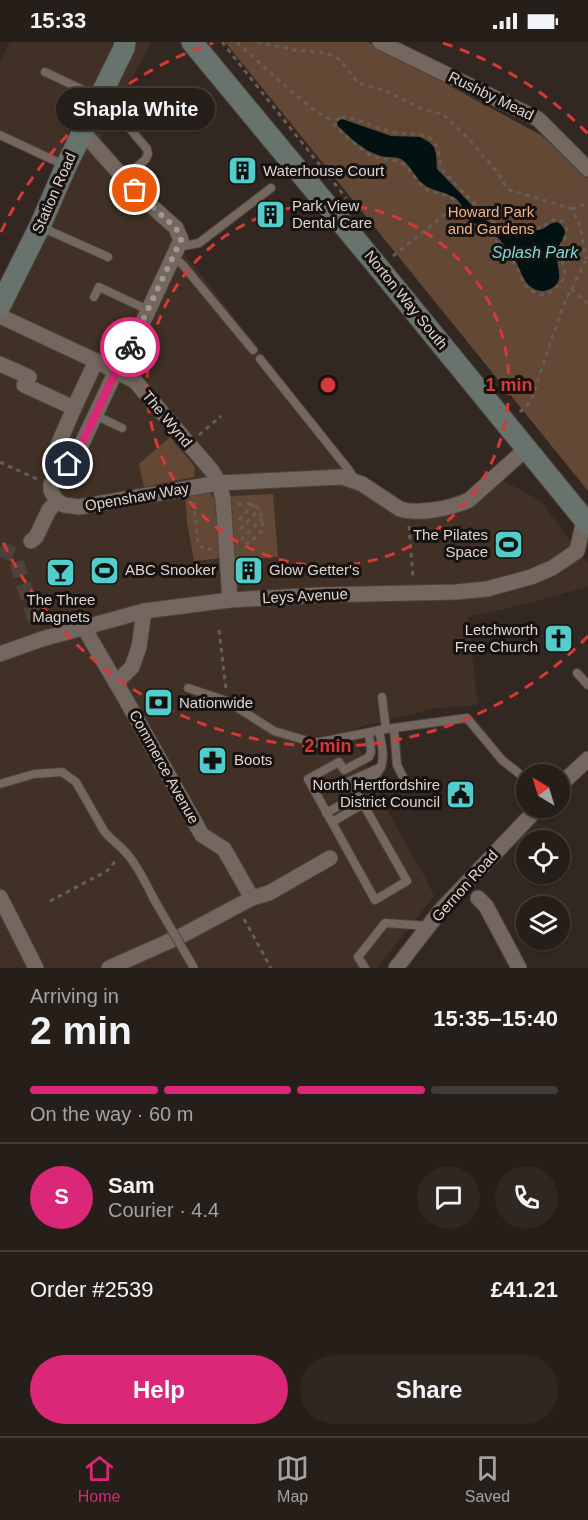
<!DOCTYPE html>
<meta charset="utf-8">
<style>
body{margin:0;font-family:Helvetica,sans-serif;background:#2e2722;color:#f1f3f6;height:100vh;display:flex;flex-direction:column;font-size:22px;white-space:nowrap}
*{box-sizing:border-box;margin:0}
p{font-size:20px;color:#a4a2a2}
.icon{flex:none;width:33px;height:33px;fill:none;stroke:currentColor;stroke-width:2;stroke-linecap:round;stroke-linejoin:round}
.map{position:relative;height:926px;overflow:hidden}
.side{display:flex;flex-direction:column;background:#261e19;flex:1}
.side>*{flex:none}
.needle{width:39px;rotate:322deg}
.tools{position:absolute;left:516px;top:722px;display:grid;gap:12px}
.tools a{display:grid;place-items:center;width:54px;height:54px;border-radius:50%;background:#261e19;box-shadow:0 2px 4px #0004,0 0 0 2px #423c38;font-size:30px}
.pin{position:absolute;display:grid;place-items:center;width:51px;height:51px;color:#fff;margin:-26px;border:3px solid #fff;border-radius:50%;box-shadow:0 2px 6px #0007}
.courier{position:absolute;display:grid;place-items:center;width:60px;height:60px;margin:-30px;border:4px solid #db2777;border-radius:50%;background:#fff;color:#222;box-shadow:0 2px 8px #0007}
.bubble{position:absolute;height:42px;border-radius:21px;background:#261e19;box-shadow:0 2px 4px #0004,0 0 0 2px #423c38;font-size:20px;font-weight:800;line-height:42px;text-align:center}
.summary em{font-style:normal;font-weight:800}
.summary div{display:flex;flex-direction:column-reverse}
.summary{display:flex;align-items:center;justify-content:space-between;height:102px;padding:0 30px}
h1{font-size:39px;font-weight:800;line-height:45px}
.bar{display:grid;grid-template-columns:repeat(4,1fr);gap:9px 6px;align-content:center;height:72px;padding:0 30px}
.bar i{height:8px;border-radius:4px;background:#423c38}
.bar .selected{background:#db2777}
.bar p{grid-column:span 4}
.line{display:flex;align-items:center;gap:15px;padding:0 30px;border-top:2px solid #423c38}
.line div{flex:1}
.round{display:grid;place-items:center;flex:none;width:63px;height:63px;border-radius:32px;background:#2e2722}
.cta{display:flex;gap:12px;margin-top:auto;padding:12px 30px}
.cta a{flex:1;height:69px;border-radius:36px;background:#db2777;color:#fff;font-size:24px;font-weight:800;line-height:69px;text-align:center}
.cta a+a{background:#2e2722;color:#f1f3f6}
.status{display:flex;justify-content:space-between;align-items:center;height:42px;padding:0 30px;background:#261e19;direction:ltr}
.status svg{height:16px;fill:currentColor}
.tab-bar{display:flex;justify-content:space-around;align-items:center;height:84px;border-top:2px solid #423c38;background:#261e19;font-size:16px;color:#a4a2a2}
.tab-bar a{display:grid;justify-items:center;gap:3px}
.tab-bar .selected{color:#db2777}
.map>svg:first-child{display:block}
.built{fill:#403025}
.green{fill:#634836}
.water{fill:#021212}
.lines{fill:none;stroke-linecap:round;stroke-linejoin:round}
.street-tunnel{stroke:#4c423b;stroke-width:15;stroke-dasharray:15 8;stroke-linecap:butt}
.lane-casing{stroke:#4c443e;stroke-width:10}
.street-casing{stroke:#4c443e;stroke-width:17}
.secondary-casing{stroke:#4c443e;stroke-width:23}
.path{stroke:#675d57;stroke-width:3;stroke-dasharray:4.5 4.5;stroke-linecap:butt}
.lane{stroke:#74675f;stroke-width:8}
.street{stroke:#74675f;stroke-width:15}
.secondary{stroke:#67736c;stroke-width:21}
.lane-bridge-casing{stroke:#4c443e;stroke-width:10;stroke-linecap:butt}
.lane-bridge{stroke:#74675f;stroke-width:8}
.done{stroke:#a19893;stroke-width:6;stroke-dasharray:0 10.8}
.route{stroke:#db2777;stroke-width:8}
.ring{fill:none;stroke:#d73939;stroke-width:3;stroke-dasharray:10 8}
.labels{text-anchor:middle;stroke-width:6;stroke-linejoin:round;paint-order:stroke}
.street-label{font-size:15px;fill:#dcd5d1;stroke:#17120f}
.poi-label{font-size:15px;fill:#dcd5d1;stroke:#17120f;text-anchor:start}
.park-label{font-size:15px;fill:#f0b187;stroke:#17120f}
.water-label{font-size:16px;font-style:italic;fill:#7adcd7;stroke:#17120f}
.centre{fill:#d73939;stroke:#17120f;stroke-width:3}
.ring-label{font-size:18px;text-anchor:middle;font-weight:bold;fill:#d73939;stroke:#17120f;stroke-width:6;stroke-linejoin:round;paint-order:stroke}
</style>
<div class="status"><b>15:33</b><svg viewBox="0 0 49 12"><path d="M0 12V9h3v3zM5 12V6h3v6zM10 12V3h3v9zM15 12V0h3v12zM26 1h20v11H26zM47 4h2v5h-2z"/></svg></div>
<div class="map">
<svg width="588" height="926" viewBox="0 0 588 926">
<rect width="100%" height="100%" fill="#332821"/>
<path class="built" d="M10,0H151L100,98L194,224L351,424L362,442L400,467L460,462L495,434L541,459L577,509L588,521V545L525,562L468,575L478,663L437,666L355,686L358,705L370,729L369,736L426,837L434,854L377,926H0V264L65,124L0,91V19Z"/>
<g class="green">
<path d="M225,0H368L541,93L588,136V449Z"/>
<path d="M170,395L195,425L194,435L144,445L139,422Z"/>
<path d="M210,448L212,455L273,452L278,515L233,518L222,516L194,519L187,480L185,452Z"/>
</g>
<path class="water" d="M342,77L391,94L420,95L429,100L434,105L436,112L437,127L487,179L496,184H514L533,189L543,187L550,182L557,180C561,182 564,185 565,190C565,197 557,203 557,211C555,223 567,240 550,247C546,249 542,250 537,248C524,244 522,231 516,220C511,211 504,202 497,195C489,188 478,185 470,178C463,172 463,161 455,156C444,149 431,149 422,141C414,134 410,122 401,117C394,114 385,116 378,113C362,108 351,96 338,84L337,80Z"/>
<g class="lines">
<path class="street-tunnel" d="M0,506L14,513L37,584"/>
<defs>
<g id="lane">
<path d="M45,30L98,55"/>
<path d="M0,93L64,123"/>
<path d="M123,136L145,118L148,112L147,107L131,88"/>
<path d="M41,185L108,215"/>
<path d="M178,205L199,201L271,146"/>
<path d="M172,215L182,222L253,308"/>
<path d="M94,255L99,245L148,268"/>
<path d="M260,317L348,427L355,438"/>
<path d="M95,373L122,386"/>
<path d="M577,631L588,643"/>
<path d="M188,646L227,659L274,689L315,701L386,687L467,676L502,718L526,737"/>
<path d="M382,655L386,687"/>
<path d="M394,687L397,723L407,743"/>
<path d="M369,691L371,710L369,715L344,728L339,720L308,737L375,858L407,839L354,746L369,736L376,733L381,725"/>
<path d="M350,739L381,725C385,713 381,700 379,688"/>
<path d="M0,742L34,732L62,730L76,740L104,789C111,798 121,804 128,813C139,826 147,844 155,859"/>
<path d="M326,771L358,753"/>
<path d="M332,780L363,762"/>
<path d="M365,926L358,915L385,881L429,884"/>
</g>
<g id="street">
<path d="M380,0L538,77L588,127"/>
<path d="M82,89L120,132L148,161L176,186L181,198L142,282L125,316L116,329L77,412L57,432L51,442V449L57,459L64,463L79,465L219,441L342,435L362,442L400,467C418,473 452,466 469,458L526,407"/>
<path d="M0,274L96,319L135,339L212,429L219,441L223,457L230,558"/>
<path d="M0,322L29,335L24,343L74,366L58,403L77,412"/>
<path d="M74,366L96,319"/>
<path d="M31,499L36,495L49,468L57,459"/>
<path d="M84,586L125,656L202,793L224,807L252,856"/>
<path d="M0,612L42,597L144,569L230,558L319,553L456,550L487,547L531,535L552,526L577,509L584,478"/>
<path d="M116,641L132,625L139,605L144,569"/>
<path d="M560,743L588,717"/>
<path d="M0,855L36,926"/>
<path d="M478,856L486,864L519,926"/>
<path d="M109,926L183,893L252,856L269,851L330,816"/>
<path d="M396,926L441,868L534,770L536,765"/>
</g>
<g id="secondary">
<path d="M192,0L379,226L588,482"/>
<path d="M0,264L40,184L66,124L124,6L125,0"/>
</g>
</defs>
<use href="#lane" class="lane-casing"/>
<use href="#street" class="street-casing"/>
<use href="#secondary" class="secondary-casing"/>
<g class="path">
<path d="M222,0L346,156"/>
<path d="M237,0L276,36L314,68L332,79"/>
<path d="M257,0L295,8L327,11L340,18L358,41L386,49L421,66L444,73L467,95L498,131L507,147L572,167L580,183L586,217"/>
<path d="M341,75C361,76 377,88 396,91C408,93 424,89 433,99C442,109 437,120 444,130L491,179L498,182H513L535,186H540L553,178H559L563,180L567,187L566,193L559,209L565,227L564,234L561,242L548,252L541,253L529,248L524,241L516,224L504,207L487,190L470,180L455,158L448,154L427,148L421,143L405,123L398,119L383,117L370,113L350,98L335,84L333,80Z"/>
<path d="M572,167L588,161"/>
<path d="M393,214L458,162"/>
<path d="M571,247L588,262"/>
<path d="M520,370L531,359L563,264L588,214"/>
<path d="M199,393L221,374"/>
<path d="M0,420L39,438"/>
<path d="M194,460L198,502L205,508L213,507"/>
<path d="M238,462H254C263,471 263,477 262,489L250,501H240"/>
<path d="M239,478L254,462"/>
<path d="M409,484L413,537"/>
<path d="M240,487L260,467"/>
<path d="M241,498L262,477"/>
<path d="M219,588L226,648"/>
<path d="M50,859L107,829L117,817"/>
<path d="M244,877L271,926"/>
</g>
<use href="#lane" class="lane"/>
<use href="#street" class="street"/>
<use href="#secondary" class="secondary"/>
<defs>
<path id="lane-bridge" d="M155,859L194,926"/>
</defs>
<use href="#lane-bridge" class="lane-bridge-casing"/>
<use href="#lane-bridge" class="lane-bridge"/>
</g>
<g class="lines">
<path class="done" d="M130,305L181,198L176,186L148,161L135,148"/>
<path class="route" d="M68,422L77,412L116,329L130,305"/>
</g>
<g class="ring">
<circle cx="328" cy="343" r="181"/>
<path d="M588 594A361 361 0 0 1 1 496M1 190A361 361 0 0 1 213 1M443 1A361 361 0 0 1 588 92"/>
</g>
<defs>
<symbol id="building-square" viewBox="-11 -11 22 22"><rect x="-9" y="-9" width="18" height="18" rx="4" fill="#53cdc9" stroke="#17120f"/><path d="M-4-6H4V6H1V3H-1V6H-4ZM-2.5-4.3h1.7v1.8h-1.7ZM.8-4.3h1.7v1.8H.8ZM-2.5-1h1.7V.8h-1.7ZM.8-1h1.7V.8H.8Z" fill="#111"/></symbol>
<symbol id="stadium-square" viewBox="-11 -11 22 22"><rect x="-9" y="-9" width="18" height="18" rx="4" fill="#53cdc9" stroke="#17120f"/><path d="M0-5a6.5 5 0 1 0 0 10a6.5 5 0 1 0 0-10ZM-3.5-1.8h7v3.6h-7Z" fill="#111"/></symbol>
<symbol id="bar-square" viewBox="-11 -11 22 22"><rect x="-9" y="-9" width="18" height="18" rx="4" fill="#53cdc9" stroke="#17120f"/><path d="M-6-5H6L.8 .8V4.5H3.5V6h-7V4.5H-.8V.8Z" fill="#111"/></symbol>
<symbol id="church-square" viewBox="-11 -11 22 22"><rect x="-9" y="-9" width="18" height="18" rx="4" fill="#53cdc9" stroke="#17120f"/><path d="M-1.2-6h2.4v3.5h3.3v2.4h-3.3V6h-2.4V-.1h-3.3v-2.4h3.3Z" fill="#111"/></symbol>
<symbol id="bank-square" viewBox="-11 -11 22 22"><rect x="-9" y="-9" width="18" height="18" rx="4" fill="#53cdc9" stroke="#17120f"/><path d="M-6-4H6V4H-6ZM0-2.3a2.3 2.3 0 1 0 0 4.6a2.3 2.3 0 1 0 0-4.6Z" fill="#111"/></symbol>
<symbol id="pharmacy-square" viewBox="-11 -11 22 22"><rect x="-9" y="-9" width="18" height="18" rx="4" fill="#53cdc9" stroke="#17120f"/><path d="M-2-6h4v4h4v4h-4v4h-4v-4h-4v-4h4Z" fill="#111"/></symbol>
<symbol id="civic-square" viewBox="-11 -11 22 22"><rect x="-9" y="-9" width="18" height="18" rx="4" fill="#53cdc9" stroke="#17120f"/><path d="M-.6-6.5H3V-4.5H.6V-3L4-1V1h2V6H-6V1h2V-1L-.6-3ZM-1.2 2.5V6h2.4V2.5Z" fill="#111"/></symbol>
</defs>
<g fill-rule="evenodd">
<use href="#building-square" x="226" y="112" width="33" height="33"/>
<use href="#building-square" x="254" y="156" width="33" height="33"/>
<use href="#stadium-square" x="492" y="486" width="33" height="33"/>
<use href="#stadium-square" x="88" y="512" width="33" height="33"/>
<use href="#building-square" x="232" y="512" width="33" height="33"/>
<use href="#bar-square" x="44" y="514" width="33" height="33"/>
<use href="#church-square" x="542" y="580" width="33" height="33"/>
<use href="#bank-square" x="142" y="644" width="33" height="33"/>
<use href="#pharmacy-square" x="196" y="702" width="33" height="33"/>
<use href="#civic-square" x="444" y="736" width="33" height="33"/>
</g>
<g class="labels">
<g class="street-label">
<text transform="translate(491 54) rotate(26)" y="5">Rushby Mead</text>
<text transform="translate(54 151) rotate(-66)" y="5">Station Road</text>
<text transform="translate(406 258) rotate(51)" y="5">Norton Way South</text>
<text transform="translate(167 377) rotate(50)" y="5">The Wynd</text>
<text transform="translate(137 455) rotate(-10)" y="5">Openshaw Way</text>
<text transform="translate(305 554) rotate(-3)" y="5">Leys Avenue</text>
<text transform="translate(164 725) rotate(61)" y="5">Commerce Avenue</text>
<text transform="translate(465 844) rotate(-48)" y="5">Gernon Road</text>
</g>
<g class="poi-label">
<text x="263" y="134">Waterhouse Court</text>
<text x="292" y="169">Park View<tspan x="292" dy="17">Dental Care</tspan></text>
<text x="488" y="498" text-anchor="end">The Pilates<tspan x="488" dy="17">Space</tspan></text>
<text x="125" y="533">ABC Snooker</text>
<text x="269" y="533">Glow Getter's</text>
<text x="61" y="563" text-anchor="middle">The Three<tspan x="61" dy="17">Magnets</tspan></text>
<text x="538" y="593" text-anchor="end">Letchworth<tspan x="538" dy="17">Free Church</tspan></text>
<text x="179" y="666">Nationwide</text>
<text x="234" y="723">Boots</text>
<text x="440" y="748" text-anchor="end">North Hertfordshire<tspan x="440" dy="17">District Council</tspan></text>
</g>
<g class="park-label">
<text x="491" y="175">Howard Park<tspan x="491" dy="17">and Gardens</tspan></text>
</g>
<g class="water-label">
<text x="535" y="216">Splash Park</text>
</g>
</g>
<circle cx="328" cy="343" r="9" class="centre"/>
<g class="ring-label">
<text x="509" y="349">1 min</text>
<text x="328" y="710">2 min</text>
</g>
</svg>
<div class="tools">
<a><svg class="needle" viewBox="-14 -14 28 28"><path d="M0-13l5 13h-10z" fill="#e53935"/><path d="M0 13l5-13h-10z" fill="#a4a2a2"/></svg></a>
<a><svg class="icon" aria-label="locate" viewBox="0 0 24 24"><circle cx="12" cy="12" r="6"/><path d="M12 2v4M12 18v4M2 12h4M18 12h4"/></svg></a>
<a><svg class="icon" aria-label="layers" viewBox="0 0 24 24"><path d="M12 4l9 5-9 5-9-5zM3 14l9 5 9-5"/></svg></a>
</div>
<div class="pin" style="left:135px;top:148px;background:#ea580c"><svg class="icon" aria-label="bag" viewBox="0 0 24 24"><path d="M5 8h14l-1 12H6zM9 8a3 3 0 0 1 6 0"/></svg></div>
<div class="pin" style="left:68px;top:422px;background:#1f2937"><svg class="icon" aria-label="home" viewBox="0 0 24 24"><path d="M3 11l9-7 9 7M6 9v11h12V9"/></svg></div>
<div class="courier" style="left:130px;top:305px"><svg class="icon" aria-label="bike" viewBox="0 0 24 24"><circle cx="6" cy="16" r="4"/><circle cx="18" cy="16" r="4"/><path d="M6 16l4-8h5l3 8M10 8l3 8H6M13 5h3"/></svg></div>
<div class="bubble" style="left:56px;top:46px;width:159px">Shapla White</div>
</div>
<section class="side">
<div class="summary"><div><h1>2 min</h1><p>Arriving in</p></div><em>15:35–15:40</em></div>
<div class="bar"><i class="selected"></i><i class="selected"></i><i class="selected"></i><i></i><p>On the way · 60 m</p></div>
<div class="line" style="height:108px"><b class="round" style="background:#db2777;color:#fff">S</b><div><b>Sam</b><p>Courier · 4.4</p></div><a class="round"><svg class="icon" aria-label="chat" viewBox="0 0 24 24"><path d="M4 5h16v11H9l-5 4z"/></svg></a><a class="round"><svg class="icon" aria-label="phone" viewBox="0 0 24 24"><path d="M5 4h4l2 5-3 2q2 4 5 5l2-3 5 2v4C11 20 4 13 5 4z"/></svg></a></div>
<div class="line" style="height:78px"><div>Order #2539</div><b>£41.21</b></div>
<div class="cta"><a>Help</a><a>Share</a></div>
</section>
<nav class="tab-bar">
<a class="selected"><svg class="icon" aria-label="home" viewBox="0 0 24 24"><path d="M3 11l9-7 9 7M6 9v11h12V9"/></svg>Home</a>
<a><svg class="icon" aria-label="map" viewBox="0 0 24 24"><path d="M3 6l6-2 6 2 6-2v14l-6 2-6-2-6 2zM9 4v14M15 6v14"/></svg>Map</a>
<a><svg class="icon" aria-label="saved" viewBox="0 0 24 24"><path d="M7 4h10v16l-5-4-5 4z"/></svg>Saved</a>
</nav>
